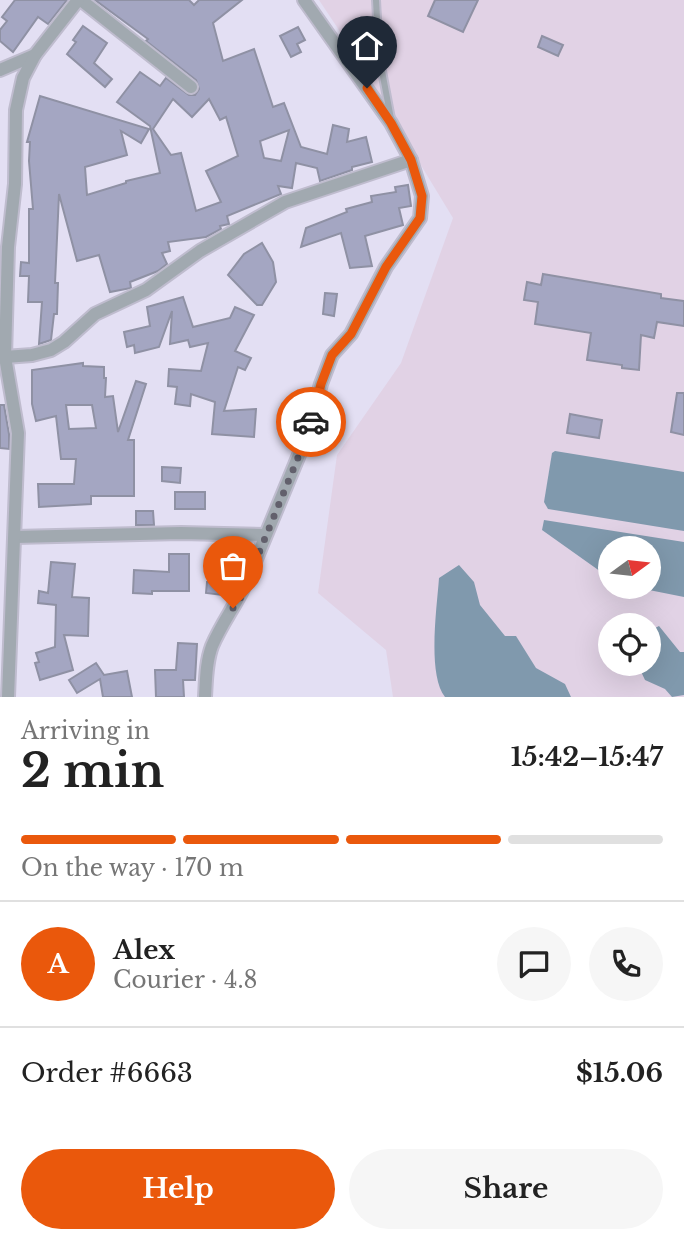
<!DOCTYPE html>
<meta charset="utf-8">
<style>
body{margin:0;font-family:"Libre Baskerville",serif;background:#f6f6f6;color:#222;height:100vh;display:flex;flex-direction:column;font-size:26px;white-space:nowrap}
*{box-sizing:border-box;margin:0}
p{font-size:23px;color:#767676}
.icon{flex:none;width:38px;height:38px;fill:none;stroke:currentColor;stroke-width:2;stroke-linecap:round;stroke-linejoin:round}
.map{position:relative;height:697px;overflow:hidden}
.details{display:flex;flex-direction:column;background:#fff;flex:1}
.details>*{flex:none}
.needle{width:46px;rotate:75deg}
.controls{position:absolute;left:598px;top:536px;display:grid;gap:14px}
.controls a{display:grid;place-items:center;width:63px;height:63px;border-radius:50%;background:#fff;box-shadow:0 7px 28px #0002;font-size:35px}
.pin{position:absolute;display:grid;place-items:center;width:60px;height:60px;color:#fff;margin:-72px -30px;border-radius:50% 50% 50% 0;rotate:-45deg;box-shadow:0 0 7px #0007}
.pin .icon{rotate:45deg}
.courier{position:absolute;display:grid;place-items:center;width:70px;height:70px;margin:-35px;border:5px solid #ea580c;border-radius:50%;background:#fff;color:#222;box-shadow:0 2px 9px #0007}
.overview em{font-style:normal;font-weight:800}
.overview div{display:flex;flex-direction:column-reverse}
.overview{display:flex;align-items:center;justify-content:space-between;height:119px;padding:0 21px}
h1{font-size:46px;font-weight:800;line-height:52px}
.bar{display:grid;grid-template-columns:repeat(4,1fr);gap:10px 7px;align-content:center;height:84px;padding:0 21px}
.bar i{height:9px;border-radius:5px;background:#e0e0e0}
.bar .selected{background:#ea580c}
.bar p{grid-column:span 4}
.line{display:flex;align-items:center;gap:18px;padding:0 21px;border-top:2px solid #e0e0e0}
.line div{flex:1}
.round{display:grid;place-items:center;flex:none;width:74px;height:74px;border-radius:37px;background:#f6f6f6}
.button{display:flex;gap:14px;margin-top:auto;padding:14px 21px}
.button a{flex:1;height:80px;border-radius:42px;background:#ea580c;color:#fff;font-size:28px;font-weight:800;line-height:80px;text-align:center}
.button a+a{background:#f6f6f6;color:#222}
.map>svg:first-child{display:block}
.industrial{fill:#e1d2e5;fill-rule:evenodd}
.water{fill:#8099ad}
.building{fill:#a4a6c2;stroke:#8f91a4;stroke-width:2;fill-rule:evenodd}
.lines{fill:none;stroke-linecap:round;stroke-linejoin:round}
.service-casing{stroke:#bfbcce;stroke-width:10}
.minor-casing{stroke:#bfbcce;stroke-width:16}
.service{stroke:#a1a9b0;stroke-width:6}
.minor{stroke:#a1a9b0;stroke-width:12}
.done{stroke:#62606c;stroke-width:7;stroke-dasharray:0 12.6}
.route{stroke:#ea580c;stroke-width:9}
</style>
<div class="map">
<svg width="684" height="697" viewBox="0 0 684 697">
<rect width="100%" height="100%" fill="#e3dff3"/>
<path class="industrial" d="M319,0H684V697H393L386,650L318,593L337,455L401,363L453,218L337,27ZM611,548H649V586H611ZM611,625H649V663H611Z"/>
<g class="water">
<path d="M555,451L684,472V531L548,509L544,502L552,453Z"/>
<path d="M544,520L684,542V597L629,586H649V548H611V579L542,530Z"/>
<path d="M459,565L474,582L480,605L505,636H516L536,668L565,684L571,697H445C427,674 437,607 439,578Z"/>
<path d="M659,626L680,652H684V695L672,697L665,689L645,680L637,663H649V631Z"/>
</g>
<g class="building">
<path d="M15,0H67L48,24L38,17L13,52L0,41V30L7,21L2,17Z"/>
<path d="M95,0H189L194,5L199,0H242L213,23L223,61L254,49L273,107L284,103L301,147L327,154L333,125L349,129L347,142L366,137L372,162L352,167V170L320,181L317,168L296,163L292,188L278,186L281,194L227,216L229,224L220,226L221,229L206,237L168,242L170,251L162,253L167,264L158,271L130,282L131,288L110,292L99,255L77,261L59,194L55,283H58L57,314H54L51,340L39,344L42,302H28L29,276H20L21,262L29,263V209H33L29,161L30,142H27L40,96L149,129L141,143L121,131L127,155L85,167L87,195L126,183V181L160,173L150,126L117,102L140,72L160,86L166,78L189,95H195L199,89L196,80L146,41L148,39ZM173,99L192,117L209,99L220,120L226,117L238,156L206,171L221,202L196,211L181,153L171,155L153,129ZM289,130L281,161L264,158L260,141Z"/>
<path d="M435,0H478L463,32L428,16Z"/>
<path d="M83,26L107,43L94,63L112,79L105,87L67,54L76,42L73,40Z"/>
<path d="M298,27L305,40L297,44L301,52L291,57L280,36Z"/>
<path d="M542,36L563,45L558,56L538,47Z"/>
<path d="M408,185L411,206L399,208L403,225L365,236L372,266L350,268L341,233L301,247L306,228L347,212L346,209L372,202L371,196L396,192L395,187Z"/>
<path d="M262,243L273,262L276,282L262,305H257L228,275L244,254Z"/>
<path d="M543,274L661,294V298L684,301V326L657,322L654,338L641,335L639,370L622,368V365L587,360L591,333L535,324L538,302L524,300L527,282L541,285Z"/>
<path d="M325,293L337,294L334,316L323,314Z"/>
<path d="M183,297L193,327L230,318L235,307L254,315L235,351L251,358L245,370L238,367L224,411L256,409L254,437L212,434L215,402L191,394L190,406L175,404L177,387L168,386L169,369L201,371L208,343L190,347L188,340L170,344L172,311L159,347L135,353L134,345L127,347L124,332L150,326L147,307Z"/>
<path d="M83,363V366L104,367V378H106L105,397L113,396L118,432L136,381L146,384L128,440H134V496H91V504L39,507L38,484H74L76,459H61L56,416L36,421L32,404V370ZM66,405H92L96,428L69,429Z"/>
<path d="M677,393H684V435L671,432Z"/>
<path d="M0,405H4L9,434V449L0,448Z"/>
<path d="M570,414L602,420L599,438L567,433Z"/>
<path d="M162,467L181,468L180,483L162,481Z"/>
<rect x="175" y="492" width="30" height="17"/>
<path d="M136,511H153L154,525H136Z"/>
<path d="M221,548L237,549L235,575L219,573Z"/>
<path d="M169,554H189V591H152V594L133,593L134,570L169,572Z"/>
<path d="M51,562L75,564L72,597L89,598L88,636L64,635L73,670L40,680L35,663L39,662L36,653L55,647L56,605L38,603L39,591L48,593Z"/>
<path d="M207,582L223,584L222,595L206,593Z"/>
<path d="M178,643L197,644L195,680H183L184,697H156L155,670H176Z"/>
<path d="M96,663L104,675L127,671L132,697H103L100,679L77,693L69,680Z"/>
</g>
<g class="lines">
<defs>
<path id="service" d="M376,0L379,55L391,119"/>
<g id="minor">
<path d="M81,0L191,87"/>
<path d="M0,70L35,55"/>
<path d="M5,357L32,355L51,350L64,342L95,314L146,290L200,251L285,202L411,160"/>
<path d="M15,537L181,533L265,535"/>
<path d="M8,697L18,433L5,357L8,247L15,184L16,110L23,78L35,55L78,0"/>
<path d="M205,697C206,680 206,662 212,646C222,622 239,601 249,576L306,438L321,384L332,355L351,334L386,267L420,218L422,196L411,160L391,123L304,0"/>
</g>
</defs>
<use href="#service" class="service-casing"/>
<use href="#minor" class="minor-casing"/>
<use href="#service" class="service"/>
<use href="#minor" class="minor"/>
</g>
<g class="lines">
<path class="done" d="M233,608L241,597L306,438L311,422"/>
<path class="route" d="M311,422L321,384L332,355L351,334L386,267L420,218L422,196L411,160L391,123L367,88"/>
</g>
</svg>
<div class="controls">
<a><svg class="needle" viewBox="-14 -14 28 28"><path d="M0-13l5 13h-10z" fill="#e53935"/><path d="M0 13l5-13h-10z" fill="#767676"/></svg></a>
<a><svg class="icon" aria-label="locate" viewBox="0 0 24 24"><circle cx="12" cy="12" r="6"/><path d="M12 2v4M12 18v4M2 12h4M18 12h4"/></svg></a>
</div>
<div class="pin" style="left:233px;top:608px;background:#ea580c"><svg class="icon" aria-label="bag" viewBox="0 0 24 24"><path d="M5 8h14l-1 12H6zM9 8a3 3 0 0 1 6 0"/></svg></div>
<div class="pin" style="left:367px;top:88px;background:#1f2937"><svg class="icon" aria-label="home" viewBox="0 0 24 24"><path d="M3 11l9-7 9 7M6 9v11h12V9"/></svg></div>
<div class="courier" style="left:311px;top:422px"><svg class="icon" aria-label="car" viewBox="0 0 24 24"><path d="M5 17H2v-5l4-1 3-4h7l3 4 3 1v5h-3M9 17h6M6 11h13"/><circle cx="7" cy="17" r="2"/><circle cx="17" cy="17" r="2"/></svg></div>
</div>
<section class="details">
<div class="overview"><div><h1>2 min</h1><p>Arriving in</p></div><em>15:42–15:47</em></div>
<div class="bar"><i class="selected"></i><i class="selected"></i><i class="selected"></i><i></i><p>On the way · 170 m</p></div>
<div class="line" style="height:126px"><b class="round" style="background:#ea580c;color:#fff">A</b><div><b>Alex</b><p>Courier · 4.8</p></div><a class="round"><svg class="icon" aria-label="chat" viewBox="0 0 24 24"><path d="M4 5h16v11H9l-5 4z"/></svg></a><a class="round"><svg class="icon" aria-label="phone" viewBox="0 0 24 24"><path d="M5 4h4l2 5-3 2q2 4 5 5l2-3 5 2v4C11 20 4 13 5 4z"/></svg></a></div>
<div class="line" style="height:91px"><div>Order #6663</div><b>$15.06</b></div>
<div class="button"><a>Help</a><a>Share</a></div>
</section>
